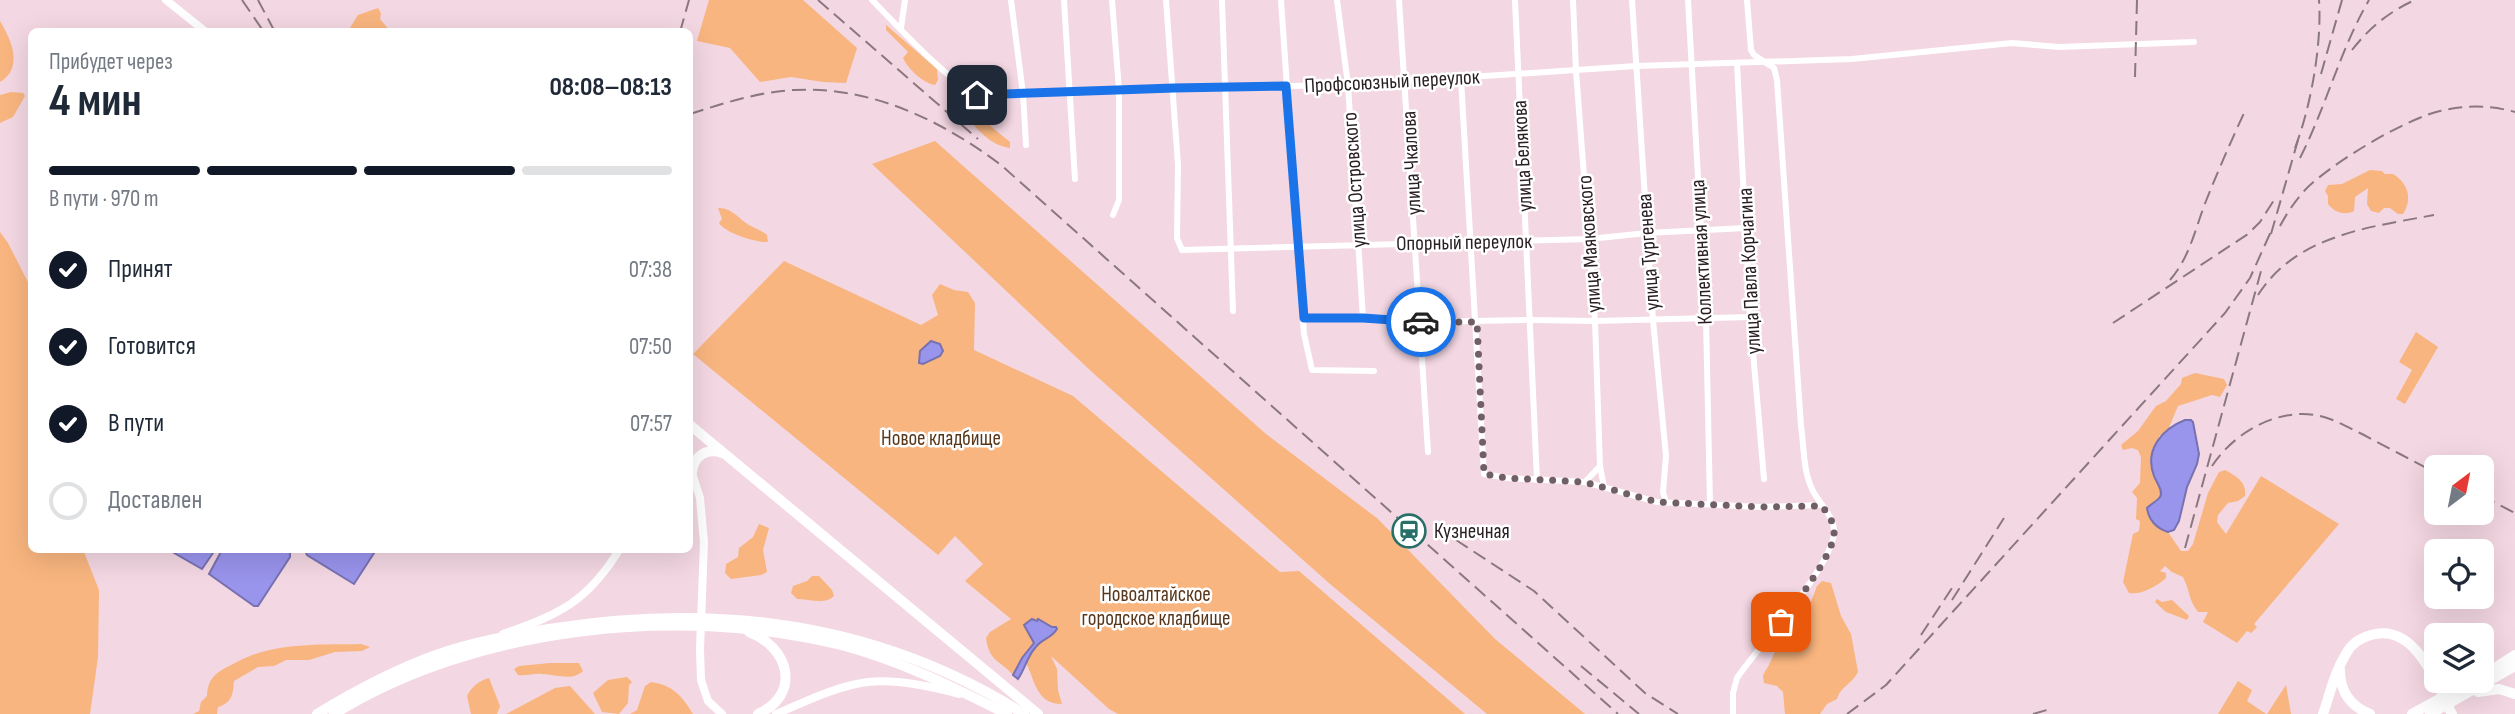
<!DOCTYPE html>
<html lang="ru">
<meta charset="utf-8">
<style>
body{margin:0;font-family:"Sofia Sans Condensed",sans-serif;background:#f2f2f3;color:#1f2937;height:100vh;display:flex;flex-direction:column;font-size:26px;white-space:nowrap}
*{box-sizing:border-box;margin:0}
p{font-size:23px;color:#747a83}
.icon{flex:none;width:38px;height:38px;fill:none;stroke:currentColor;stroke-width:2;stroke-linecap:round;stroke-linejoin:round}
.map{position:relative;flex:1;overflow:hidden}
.details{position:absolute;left:28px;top:28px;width:665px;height:525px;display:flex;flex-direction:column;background:#fff;border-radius:10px;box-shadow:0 7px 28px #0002}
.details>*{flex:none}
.needle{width:46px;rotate:32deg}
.controls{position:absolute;left:2424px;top:455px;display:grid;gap:14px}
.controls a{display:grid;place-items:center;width:70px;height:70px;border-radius:10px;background:#fff;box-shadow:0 7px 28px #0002;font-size:35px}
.pin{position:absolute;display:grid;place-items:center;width:60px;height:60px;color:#fff;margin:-30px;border-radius:14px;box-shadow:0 4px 10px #0006}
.courier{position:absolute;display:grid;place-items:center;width:70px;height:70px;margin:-35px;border:5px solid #1a73e8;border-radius:50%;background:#fff;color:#222;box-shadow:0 2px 9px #0007}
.overview em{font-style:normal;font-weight:700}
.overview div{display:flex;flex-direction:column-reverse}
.overview{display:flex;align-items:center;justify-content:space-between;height:119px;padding:0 21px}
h1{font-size:46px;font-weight:700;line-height:52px}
.bar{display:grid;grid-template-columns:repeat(4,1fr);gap:10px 7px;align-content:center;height:84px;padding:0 21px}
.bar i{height:9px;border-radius:5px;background:#e0e1e3}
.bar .on{background:#111827}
.bar p{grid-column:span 4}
ol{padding:0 21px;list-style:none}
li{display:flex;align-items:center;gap:21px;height:77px}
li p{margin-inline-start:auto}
li .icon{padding:7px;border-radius:50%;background:#111827;color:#fff;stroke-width:4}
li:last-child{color:#747a83}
li i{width:38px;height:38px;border:4px solid #e0e1e3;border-radius:50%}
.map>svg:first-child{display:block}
.green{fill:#f8b57f}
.water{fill:#9994ec;stroke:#7871b0;stroke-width:2}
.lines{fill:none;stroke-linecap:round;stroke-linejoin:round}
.minor{stroke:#fff;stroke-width:6}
.major{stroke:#fff;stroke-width:8}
.highway{stroke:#fff;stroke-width:10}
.rail{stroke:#8b787f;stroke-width:2;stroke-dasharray:14 7;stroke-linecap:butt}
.done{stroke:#706066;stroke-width:7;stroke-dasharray:0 12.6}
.route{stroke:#1a73e8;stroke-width:9}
.labels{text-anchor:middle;stroke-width:5;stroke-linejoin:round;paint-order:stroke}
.street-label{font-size:21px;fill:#2a2024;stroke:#fff}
.park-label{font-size:21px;fill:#58371b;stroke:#fff}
.poi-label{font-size:21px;fill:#2a2024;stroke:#fff;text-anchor:start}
</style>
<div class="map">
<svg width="2515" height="714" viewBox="0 0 2515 714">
<rect width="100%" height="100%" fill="#f3d7e2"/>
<g class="green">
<path d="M709,0H803L857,48L846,83L823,82L791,77L760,82L730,48L697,41Z"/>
<path d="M378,8L381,13L380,19L390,31H348L358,15Z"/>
<path d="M0,21C11,39 24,68 0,82Z"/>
<path d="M886,25L937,69L938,80L935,85C923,83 908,69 903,58L908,52L886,30Z"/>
<path d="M11,92L23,93L25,96L13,117L0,123V95Z"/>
<path d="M966,106L1010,142V148C989,145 978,129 963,114V107Z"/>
<path d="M935,141L1266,434L1378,519L1495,639L1585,714H1487L1330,584L1093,373L872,164Z"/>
<path d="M2370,170L2382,171L2385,174H2393C2408,183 2413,199 2403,214H2398L2390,208H2384L2379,213L2371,211L2367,204L2368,188L2355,197L2354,211C2344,216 2334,212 2328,204V196L2325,191L2328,185L2342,184Z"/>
<path d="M718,208C732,207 739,220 751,226C757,229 762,231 767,235L768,242C757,243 725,233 719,223L722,219Z"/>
<path d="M0,232L8,243L31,288L32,550H80L84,552L99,590L98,657L90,714H0Z"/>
<path d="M784,261L921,325L938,315L932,295L940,284L954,290L968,292L975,303L974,350L1073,396L1280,572L1299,571L1465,714H1118L1109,709L1051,656L1057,669L1058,690L1062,704C1036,704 1035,680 1026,663L1038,644L1034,643L1022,658L1013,675C1000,660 989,662 986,638L990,632L1011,619L965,581L983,564L955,536L938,555L693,354Z"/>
<path d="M2416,332L2438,347L2405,404L2396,399L2412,370L2399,362Z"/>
<path d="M2195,373L2224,379L2227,385L2220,397L2212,395L2178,406L2168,430L2159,436L2161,493L2160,497L2151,504L2163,530L2168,532L2181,551H2188L2193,544L2208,493L2219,472L2225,470C2236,476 2247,482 2245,496L2238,501L2228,503L2218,515L2217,522L2226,534L2261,476L2339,524L2254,624L2257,627L2251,633L2247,631L2237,643L2203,622L2208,612H2198C2188,599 2190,590 2183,577L2172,572L2165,566L2160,571L2166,573V578C2157,586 2142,595 2129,593L2123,582L2133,534L2139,531L2140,521L2136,519L2137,498L2132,492L2140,483L2141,457L2138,450L2132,448L2123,450L2121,445L2138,431L2156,406L2166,401L2181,384L2182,378Z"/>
<path d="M759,524L769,528L763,550L767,572L761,575L731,579L725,573L726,564L738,557L739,548L753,537Z"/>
<path d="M812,576H819L832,590L834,596C825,605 809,599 797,599L791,593L793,586L807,581Z"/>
<path d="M1822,581L1831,583L1841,616L1851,634L1858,672C1853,683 1840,687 1837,699L1827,704L1820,714H1785L1783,692L1777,686L1764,683L1763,676C1764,672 1767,669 1769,665C1777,650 1770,652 1790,647L1793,624L1811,602L1817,586Z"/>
<path d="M2157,599L2162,602L2172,600L2189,616L2187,620L2166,612L2155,602Z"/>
<path d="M361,644L370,647L362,651L335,652L309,660H286L274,666L258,667L234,681C233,694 232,703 218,707L217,714H193L199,711L201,702L207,696C208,674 220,671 237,662C273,642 320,645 361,644Z"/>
<path d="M550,663H579L583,671C571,682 556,674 542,674C534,673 527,676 518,675L514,669L519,666Z"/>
<path d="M627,677L632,682L629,685L628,703L619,714L602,712L593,693L608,680Z"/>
<path d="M489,678L500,706L497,714H471L467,696C471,687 480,680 489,678Z"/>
<path d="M2238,681L2252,690L2247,701L2266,714H2218Z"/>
<path d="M651,682C673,685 682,696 693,714H630L637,710L645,686Z"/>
<path d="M2286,685L2291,714H2267Z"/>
<path d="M570,686L595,714H506L555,688Z"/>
</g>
<g class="water">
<path d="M931,341L940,344L943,351L940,356L923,364L919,363L920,351Z"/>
<path d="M2185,420H2191L2193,422L2199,454L2197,464L2187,487L2179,521L2174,530L2168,532C2156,528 2149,521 2147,508C2150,505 2158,500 2160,497C2164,491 2156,482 2154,476C2144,450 2162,429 2185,420Z"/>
<path d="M169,550H215L202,569Z"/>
<path d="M222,550H288L290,553V557L258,606H254L209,574Z"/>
<path d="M305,550H376L354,584L307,555Z"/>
<path d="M1032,619L1037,621L1038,619L1052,627H1056L1057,629C1051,639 1041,639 1035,648C1027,657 1025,669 1018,679L1013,675L1022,658L1034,643L1024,625Z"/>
</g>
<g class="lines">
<g class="minor">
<path d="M872,0C892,20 959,94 983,96L1174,88L1348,85L1636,66L1852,59L2012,43L2059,47L2194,42"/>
<path d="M1011,0L1023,94L1026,145"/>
<path d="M1064,0L1075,179"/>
<path d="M1112,0L1119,90V200L1113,215"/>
<path d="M1166,0L1178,165L1177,238L1182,250L1589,239L1647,233L1746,228"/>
<path d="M1222,0L1233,311"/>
<path d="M1281,0L1304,334L1312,370L1374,371"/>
<path d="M1337,0L1348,85L1363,318"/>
<path d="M1399,0L1428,452"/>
<path d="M1515,0L1537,480"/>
<path d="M1573,0L1576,71L1595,321L1600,466L1604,487"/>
<path d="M1632,0L1653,320L1666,456L1663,492L1666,502"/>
<path d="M1688,0L1706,319L1710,504"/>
<path d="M901,28L905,0"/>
<path d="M1737,63L1750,317L1764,479"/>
<path d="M1461,79L1484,474L1507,478L1585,482L1657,502L1760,507L1822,505"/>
<path d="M1304,318H1363L1421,322L1530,320L1595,321L1750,317"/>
<path d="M1585,482L1600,466"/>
<path d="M1733,714V693L1737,678C1757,648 1835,564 1834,531C1834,515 1818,503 1812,489C1803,470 1804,446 1801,426L1777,80L1774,68L1754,55L1751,50L1747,0"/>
</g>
<g class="major">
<path d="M166,0L206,32"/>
<path d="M690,467L700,498L704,542L700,649L701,680L708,701L722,714"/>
<path d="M503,634C559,615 588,601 619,550"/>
<path d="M776,714C805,702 836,686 868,682C897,679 930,686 959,694"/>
</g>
<g class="highway">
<path d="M690,425L1038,714"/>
<path d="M692,472C694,455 707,448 722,453"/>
<path d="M749,632C789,647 802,694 758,714"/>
<path d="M2340,670C2340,691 2350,706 2370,714"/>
<path d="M2482,676L2515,655"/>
<path d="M2478,692L2499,689L2515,694"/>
<path d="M317,714C355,691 394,670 436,655C472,642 512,635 549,629C716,602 878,622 1024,714"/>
<path d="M334,714C475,626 681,605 841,645C899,660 953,687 1007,714"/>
<path d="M2323,714C2330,694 2334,673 2346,654C2351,644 2360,638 2371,635C2416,622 2436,684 2452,714"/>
<path d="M2412,714L2472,681"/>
<path d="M2430,714L2515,666"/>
</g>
<g class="rail">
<path d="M242,0L264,32"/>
<path d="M258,0L275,32"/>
<path d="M818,0L978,139"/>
<path d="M680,32L689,0"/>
<path d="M2352,50C2369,28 2390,11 2415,0"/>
<path d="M2321,74L2342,0"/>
<path d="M2135,77L2137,0"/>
<path d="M690,114C724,103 758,92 794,90C871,86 941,120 1001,165L1618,714"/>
<path d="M2295,148C2311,106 2322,44 2319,0"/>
<path d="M2300,158C2326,107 2340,50 2369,0"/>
<path d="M2280,226C2287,213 2295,201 2305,190C2330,164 2405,119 2440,111C2465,105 2490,105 2515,112"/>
<path d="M2271,234L2298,140"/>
<path d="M2170,280C2190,257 2195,229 2206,201C2218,171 2231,141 2245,111"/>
<path d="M2258,295C2296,235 2370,227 2434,215"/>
<path d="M2113,323L2248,234L2260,222L2276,197"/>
<path d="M2212,466C2235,431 2282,405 2324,417C2338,421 2351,429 2364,435C2388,448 2412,460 2436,473"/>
<path d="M2482,496L2515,513"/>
<path d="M1456,540L1534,591L1645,693L1678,714"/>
<path d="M2185,548L2261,271"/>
<path d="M1952,600L2004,518"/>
<path d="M1921,635L1952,588"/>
<path d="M1581,666L1639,714"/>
<path d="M1847,714L1886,685L2225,313L2250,278L2273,227"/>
<path d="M2033,714L2047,710"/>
</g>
</g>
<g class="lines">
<path class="done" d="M1421,322H1477L1484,474L1507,478L1584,482L1657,502L1760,507L1822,506C1827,513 1834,522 1834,531C1836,552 1795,604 1781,622"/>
<path class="route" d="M977,95L1174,88L1286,86L1304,318H1363L1421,322"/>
</g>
<defs>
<symbol id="station-ring" viewBox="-11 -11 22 22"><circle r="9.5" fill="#fff" stroke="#276f68" stroke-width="1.5"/><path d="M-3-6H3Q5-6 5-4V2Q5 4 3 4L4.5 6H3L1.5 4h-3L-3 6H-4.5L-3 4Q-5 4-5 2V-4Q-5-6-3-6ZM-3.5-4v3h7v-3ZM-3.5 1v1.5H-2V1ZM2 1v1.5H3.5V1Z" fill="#276f68"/></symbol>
</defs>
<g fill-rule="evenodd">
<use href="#station-ring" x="1390" y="512" width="38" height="38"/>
</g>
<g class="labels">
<g class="street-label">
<text transform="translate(1392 81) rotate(-3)" y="7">Профсоюзный переулок</text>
<text transform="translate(1522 156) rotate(-93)" y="7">улица Белякова</text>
<text transform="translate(1411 163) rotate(-93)" y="7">улица Чкалова</text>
<text transform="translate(1354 180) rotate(-94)" y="7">улица Островского</text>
<text transform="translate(1464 242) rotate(-1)" y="7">Опорный переулок</text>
<text transform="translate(1589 244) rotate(-94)" y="7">улица Маяковского</text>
<text transform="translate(1648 252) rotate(-94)" y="7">улица Тургенева</text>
<text transform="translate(1701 252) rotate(-93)" y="7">Коллективная улица</text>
<text transform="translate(1749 271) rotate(-93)" y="7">улица Павла Корчагина</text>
</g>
<g class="park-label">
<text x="941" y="445">Новое кладбище</text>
<text x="1156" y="601">Новоалтайское<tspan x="1156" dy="24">городское кладбище</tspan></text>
</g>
<g class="poi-label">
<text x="1434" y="538">Кузнечная</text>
</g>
</g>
</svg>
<div class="controls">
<a><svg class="needle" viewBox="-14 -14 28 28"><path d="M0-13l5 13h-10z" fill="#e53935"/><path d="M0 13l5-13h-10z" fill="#747a83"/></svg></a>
<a><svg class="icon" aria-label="locate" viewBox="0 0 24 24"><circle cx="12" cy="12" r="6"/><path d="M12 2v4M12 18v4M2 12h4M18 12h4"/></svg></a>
<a><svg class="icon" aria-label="layers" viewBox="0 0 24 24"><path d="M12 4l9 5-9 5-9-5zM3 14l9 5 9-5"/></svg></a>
</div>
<div class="pin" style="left:1781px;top:622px;background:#ea580c"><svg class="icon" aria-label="bag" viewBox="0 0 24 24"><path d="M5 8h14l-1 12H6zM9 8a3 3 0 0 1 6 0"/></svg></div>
<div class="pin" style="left:977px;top:95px;background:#1f2937"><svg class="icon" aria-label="home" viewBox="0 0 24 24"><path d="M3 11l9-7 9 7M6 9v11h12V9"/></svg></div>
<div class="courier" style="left:1421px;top:322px"><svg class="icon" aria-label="car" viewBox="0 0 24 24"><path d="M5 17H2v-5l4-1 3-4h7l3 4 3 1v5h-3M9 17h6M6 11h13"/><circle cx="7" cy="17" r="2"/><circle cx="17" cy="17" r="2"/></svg></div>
<section class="details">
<div class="overview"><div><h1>4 мин</h1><p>Прибудет через</p></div><em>08:08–08:13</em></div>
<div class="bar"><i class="on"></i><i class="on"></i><i class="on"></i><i></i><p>В пути · 970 m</p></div>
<ol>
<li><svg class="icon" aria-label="check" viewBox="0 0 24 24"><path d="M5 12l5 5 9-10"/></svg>Принят<p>07:38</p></li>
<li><svg class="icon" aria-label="check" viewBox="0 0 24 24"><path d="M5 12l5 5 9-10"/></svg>Готовится<p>07:50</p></li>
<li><svg class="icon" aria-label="check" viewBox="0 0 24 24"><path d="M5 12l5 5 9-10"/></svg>В пути<p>07:57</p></li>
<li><i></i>Доставлен</li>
</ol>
</section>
</div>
